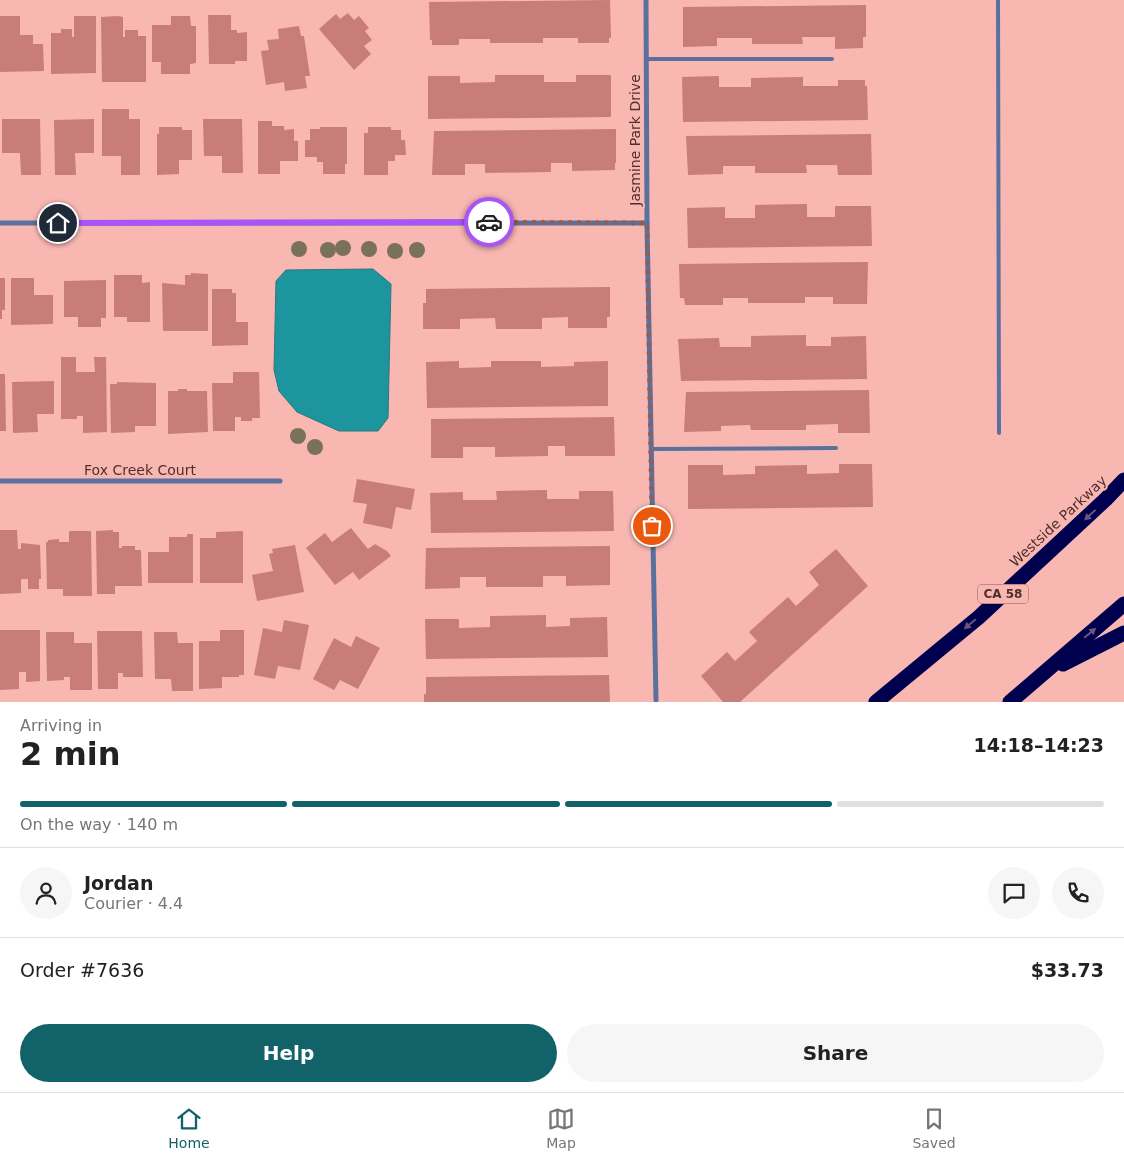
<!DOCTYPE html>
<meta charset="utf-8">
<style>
body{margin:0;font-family:"DejaVu Sans",sans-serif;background:#f6f6f6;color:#222;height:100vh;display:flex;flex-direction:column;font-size:19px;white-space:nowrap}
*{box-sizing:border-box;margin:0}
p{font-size:16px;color:#767676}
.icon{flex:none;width:28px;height:28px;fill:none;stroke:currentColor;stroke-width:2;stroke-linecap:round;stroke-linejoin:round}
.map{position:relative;height:702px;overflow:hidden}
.details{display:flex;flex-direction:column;background:#fff;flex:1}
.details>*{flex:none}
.pin{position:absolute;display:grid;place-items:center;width:42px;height:42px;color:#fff;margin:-21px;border:2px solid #fff;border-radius:50%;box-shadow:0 1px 5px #0007}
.courier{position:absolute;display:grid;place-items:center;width:50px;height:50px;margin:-25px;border:4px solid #a855f7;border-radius:50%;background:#fff;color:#222;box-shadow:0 1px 6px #0007}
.overview em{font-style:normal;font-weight:700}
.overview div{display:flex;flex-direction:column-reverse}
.overview{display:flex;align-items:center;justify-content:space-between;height:85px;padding:0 20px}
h1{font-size:32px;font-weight:700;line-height:38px}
.bar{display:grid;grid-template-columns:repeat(4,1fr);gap:8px 5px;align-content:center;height:60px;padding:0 20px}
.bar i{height:6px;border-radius:4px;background:#e0e0e0}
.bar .selected{background:#126269}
.bar p{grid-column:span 4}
.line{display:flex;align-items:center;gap:12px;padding:0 20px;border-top:1px solid #e0e0e0}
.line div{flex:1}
.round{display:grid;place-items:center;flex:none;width:52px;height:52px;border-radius:26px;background:#f6f6f6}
.primary-button{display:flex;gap:10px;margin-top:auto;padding:10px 20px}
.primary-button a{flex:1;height:58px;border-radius:30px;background:#126269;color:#fff;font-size:20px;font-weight:700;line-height:58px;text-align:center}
.primary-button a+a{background:#f6f6f6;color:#222}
.dock{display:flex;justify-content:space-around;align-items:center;height:70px;border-top:1px solid #e0e0e0;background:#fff;font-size:14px;color:#767676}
.dock a{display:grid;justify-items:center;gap:2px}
.dock .selected{color:#126269}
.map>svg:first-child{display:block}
.water{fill:#1d959f;stroke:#2c767d}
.building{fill:#c97d78}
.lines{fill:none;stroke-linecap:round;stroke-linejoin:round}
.lane{stroke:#5b719d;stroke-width:4}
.street{stroke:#5b719d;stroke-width:5}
.highway{stroke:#00014e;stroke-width:15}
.tree{fill:#797159}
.oneway{fill:#70537b}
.done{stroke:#8a5f5c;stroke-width:5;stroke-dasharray:0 9}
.route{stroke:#a855f7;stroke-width:6}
.labels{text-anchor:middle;stroke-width:4;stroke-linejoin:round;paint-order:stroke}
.shield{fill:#f9b7b2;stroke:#825855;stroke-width:1}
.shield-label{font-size:12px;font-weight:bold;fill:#4f2f2d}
.street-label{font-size:14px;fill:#4f2f2d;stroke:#f9b7b2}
</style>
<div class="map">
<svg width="1124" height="702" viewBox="0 0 1124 702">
<rect width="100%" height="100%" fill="#f9b7b2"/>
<path class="water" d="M373,269L391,284L388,418L378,431H339L297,412L279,391L274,370L276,281L286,270Z"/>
<g class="building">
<path d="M610,0L611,38H609V43H578V38H543V43H490V39H459V45H432V40H430L429,2Z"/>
<path d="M866,5V37H863V48L835,49V37H802L803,44H752V38H717V46L683,47V7Z"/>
<path d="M348,13L354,20L359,16L369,28L365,31L372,40L364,46L371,54L354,70L319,29L336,14L340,19Z"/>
<path d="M208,15H231V30H237V33L247,32V61H235V64H209Z"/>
<path d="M0,16H20V35H33V44H43L44,71L0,72Z"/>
<path d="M74,16H96V73L51,74V33H61V29H72V37H74Z"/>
<path d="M118,16L123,17V37H125V30H138V36H146V82H102L101,17Z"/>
<path d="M171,16H190L191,26H196V63L190,64V74H161V62H152V25H171Z"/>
<path d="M299,26L301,36H304L310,76H305L307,88L285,91L284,82L266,85L261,51L269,50L267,40L279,39L278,29Z"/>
<path d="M495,75H544V82H576V75H611V117L428,119V76H460V83L495,82Z"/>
<path d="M719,76V87H751V78L803,77V86H838V80H865V86H867L868,120L683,122L682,77Z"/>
<path d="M102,109H129V119H140V175H121V156H102Z"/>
<path d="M2,119H40L41,175H21L20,153H2Z"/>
<path d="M94,119V153H75L76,175H55L54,120Z"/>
<path d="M203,119H242L243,173H222V156H204Z"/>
<path d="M258,121H272V126H284V130L294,129V141H298V161H280V174H258Z"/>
<path d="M159,127H182V130H192V160H179V174L157,175V134H159Z"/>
<path d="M320,127H347V164H345V174H323V162H317V157H305V140H310V129H320Z"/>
<path d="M368,127H391V130H401V140H405L406,155H395V161H388V175H364V133H368Z"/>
<path d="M616,129V163H615V170L572,171V163H551V172L485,173V164H465V175H432L434,131Z"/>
<path d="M871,134L872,175H838L837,165H806L807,173H755V166H723V174L688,175L686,136Z"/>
<path d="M807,204V217H835V206H871L872,246L688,248L687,208L725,207V218H755V205Z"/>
<path d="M868,262L867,304H833V297H805V303H748V298H723V305H685L684,298H680L679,264Z"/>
<path d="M191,273L208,274V331H163L162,283L185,285V275H191Z"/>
<path d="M114,275H142V283L150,282V322H127V317H114Z"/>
<path d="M0,278H5V310H2V319H0Z"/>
<path d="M11,278H34V295H53V324L11,325Z"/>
<path d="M106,280V318H101V327H78V317H64V281Z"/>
<path d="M610,287V317H607V328H568V317L542,318V329H496L495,318L460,319V329H423V303H426V289Z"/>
<path d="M212,289H232V293H236V322H248V345L212,346Z"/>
<path d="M806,335V346H831V337L866,336L867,379L681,381L678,339L719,338L720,347H751V336Z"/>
<path d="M61,357H76V372H95L94,357H106L107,432L83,433V416H77V419H61Z"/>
<path d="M459,361V368L491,367V361H541V367L574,366V362L608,361V406L427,408L426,362Z"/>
<path d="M233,372H259L260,418H252V421H241V417H235V431H213L212,383H233Z"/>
<path d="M0,374H5L6,431H0Z"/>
<path d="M54,381V414H37L38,432L13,433L12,382Z"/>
<path d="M117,382L156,383V426H135V432L111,433L110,384H117Z"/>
<path d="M178,389H187V391H207L208,432L168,434V391H178Z"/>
<path d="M869,390L870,433H838V424L806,425V430H751L750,425L721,426V431L684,432L686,392Z"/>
<path d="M614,417L615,456H565V446H548V456L495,457V447H463V458H431V419Z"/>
<path d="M839,464H872L873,507L688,509V465H723V475L755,474V466L807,465V474L839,473Z"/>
<path d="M357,479L415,489L411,510L396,507L392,529L363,523L367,504L353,502Z"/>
<path d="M547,490V499H579V491H613L614,531L431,533L430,493L463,492V500H497L496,491Z"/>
<path d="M351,528L368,549L375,544L387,551L391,556L359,580L353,572L335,585L306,548L325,533L332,542Z"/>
<path d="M0,530H17L18,549H21V543L40,545L41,579H39V589H28V579H21V593L0,594Z"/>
<path d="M113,530V532H119V548H122V546H135V550H141L142,586H115V594H97L96,531Z"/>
<path d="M69,531H91L92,596H63V589H47L46,542H48V540L59,539V542H69Z"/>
<path d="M243,531V583H200V538H216V532Z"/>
<path d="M187,534H193V583H148V552H169V537H187Z"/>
<path d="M295,545L304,592L257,601L252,575L273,571L269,554L273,553L272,549Z"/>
<path d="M610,546V585L566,586V576H543V587H486V577H460V588L425,589L426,548Z"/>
<path d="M836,549L868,586L740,702H723L701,676L727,652L735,661L757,641L749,632L788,597L796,606L819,585L809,572Z"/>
<path d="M546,615V627L570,626V618L607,617L608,657L426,659L425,619H459V628L490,627V616Z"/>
<path d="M284,620L309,625L300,670L278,666L275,679L254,675L263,628L282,632Z"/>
<path d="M0,630H40V681L26,682V672H19V689L0,690Z"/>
<path d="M220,630H244V675H239V677H222V688L199,689V641H220Z"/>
<path d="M97,631H142L143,677H123V673H118V689H98Z"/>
<path d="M46,632H74V643H92V690H70V677H64V680L47,681Z"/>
<path d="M154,632H177L178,643H193V691H172L171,679H155Z"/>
<path d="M356,636L380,648L358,689L340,680L334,690L313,679L334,638L351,647Z"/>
<path d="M609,675L610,702H424V694H426V677Z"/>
</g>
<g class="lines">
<g class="lane">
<path d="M998,0L999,433"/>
<path d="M646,59H832"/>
<path d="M651,449L836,448"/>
</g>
<g class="street">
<path d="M646,0L647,223L656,700"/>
<path d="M0,223H647"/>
<path d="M0,481H280"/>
</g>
<g class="highway">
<path d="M1063,664L1124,633"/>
<path d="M876,702L979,617L1106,499L1124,480"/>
<path d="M1010,702L1124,604"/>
</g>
</g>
<g class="tree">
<circle cx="343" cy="248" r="8"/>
<circle cx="299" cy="249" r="8"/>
<circle cx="369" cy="249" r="8"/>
<circle cx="328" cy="250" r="8"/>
<circle cx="417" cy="250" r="8"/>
<circle cx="395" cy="251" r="8"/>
<circle cx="298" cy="436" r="8"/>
<circle cx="315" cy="447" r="8"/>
</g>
<defs><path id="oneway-solid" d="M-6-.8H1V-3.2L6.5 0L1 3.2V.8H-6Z" transform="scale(1.25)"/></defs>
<g class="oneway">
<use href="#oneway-solid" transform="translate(1090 515) rotate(137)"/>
<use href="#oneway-solid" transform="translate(970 624) rotate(140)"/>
<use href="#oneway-solid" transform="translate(1090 633) rotate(-40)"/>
</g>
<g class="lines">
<path class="done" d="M489,222L647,223L652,526"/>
<path class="route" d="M58,223L489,222"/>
</g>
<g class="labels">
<rect class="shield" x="978" y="584.5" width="50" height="19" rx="4"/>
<g class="shield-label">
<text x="1003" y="598">CA 58</text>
</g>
<g class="street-label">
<text transform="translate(635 140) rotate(-90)" y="5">Jasmine Park Drive</text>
<text x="140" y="475">Fox Creek Court</text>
<text transform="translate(1058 521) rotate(-43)" y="5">Westside Parkway</text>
</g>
</g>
</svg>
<div class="pin" style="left:652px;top:526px;background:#ea580c"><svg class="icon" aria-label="bag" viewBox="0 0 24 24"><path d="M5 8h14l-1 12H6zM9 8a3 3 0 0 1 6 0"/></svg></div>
<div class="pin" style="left:58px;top:223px;background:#1f2937"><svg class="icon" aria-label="home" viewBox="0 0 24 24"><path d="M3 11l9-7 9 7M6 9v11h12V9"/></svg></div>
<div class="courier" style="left:489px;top:222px"><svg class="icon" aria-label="car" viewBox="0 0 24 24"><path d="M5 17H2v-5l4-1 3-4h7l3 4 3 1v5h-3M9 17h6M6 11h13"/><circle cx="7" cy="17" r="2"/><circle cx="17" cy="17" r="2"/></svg></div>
</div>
<section class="details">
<div class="overview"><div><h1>2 min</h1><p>Arriving in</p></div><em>14:18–14:23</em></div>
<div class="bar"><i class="selected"></i><i class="selected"></i><i class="selected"></i><i></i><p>On the way · 140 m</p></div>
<div class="line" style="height:90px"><a class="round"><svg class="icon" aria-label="person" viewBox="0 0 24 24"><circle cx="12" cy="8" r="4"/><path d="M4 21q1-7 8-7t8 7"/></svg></a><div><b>Jordan</b><p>Courier · 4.4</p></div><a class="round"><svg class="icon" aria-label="chat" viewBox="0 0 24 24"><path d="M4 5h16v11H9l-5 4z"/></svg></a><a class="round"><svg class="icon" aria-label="phone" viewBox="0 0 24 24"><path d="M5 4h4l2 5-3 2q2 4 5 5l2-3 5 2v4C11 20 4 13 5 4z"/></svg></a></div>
<div class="line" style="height:65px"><div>Order #7636</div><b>$33.73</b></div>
<div class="primary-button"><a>Help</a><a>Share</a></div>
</section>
<nav class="dock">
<a class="selected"><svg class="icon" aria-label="home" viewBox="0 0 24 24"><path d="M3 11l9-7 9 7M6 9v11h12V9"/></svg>Home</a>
<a><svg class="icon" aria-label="map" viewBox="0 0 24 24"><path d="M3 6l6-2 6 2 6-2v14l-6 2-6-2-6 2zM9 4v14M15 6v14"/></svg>Map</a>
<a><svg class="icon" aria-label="saved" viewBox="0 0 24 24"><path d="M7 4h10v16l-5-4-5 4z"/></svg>Saved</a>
</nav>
